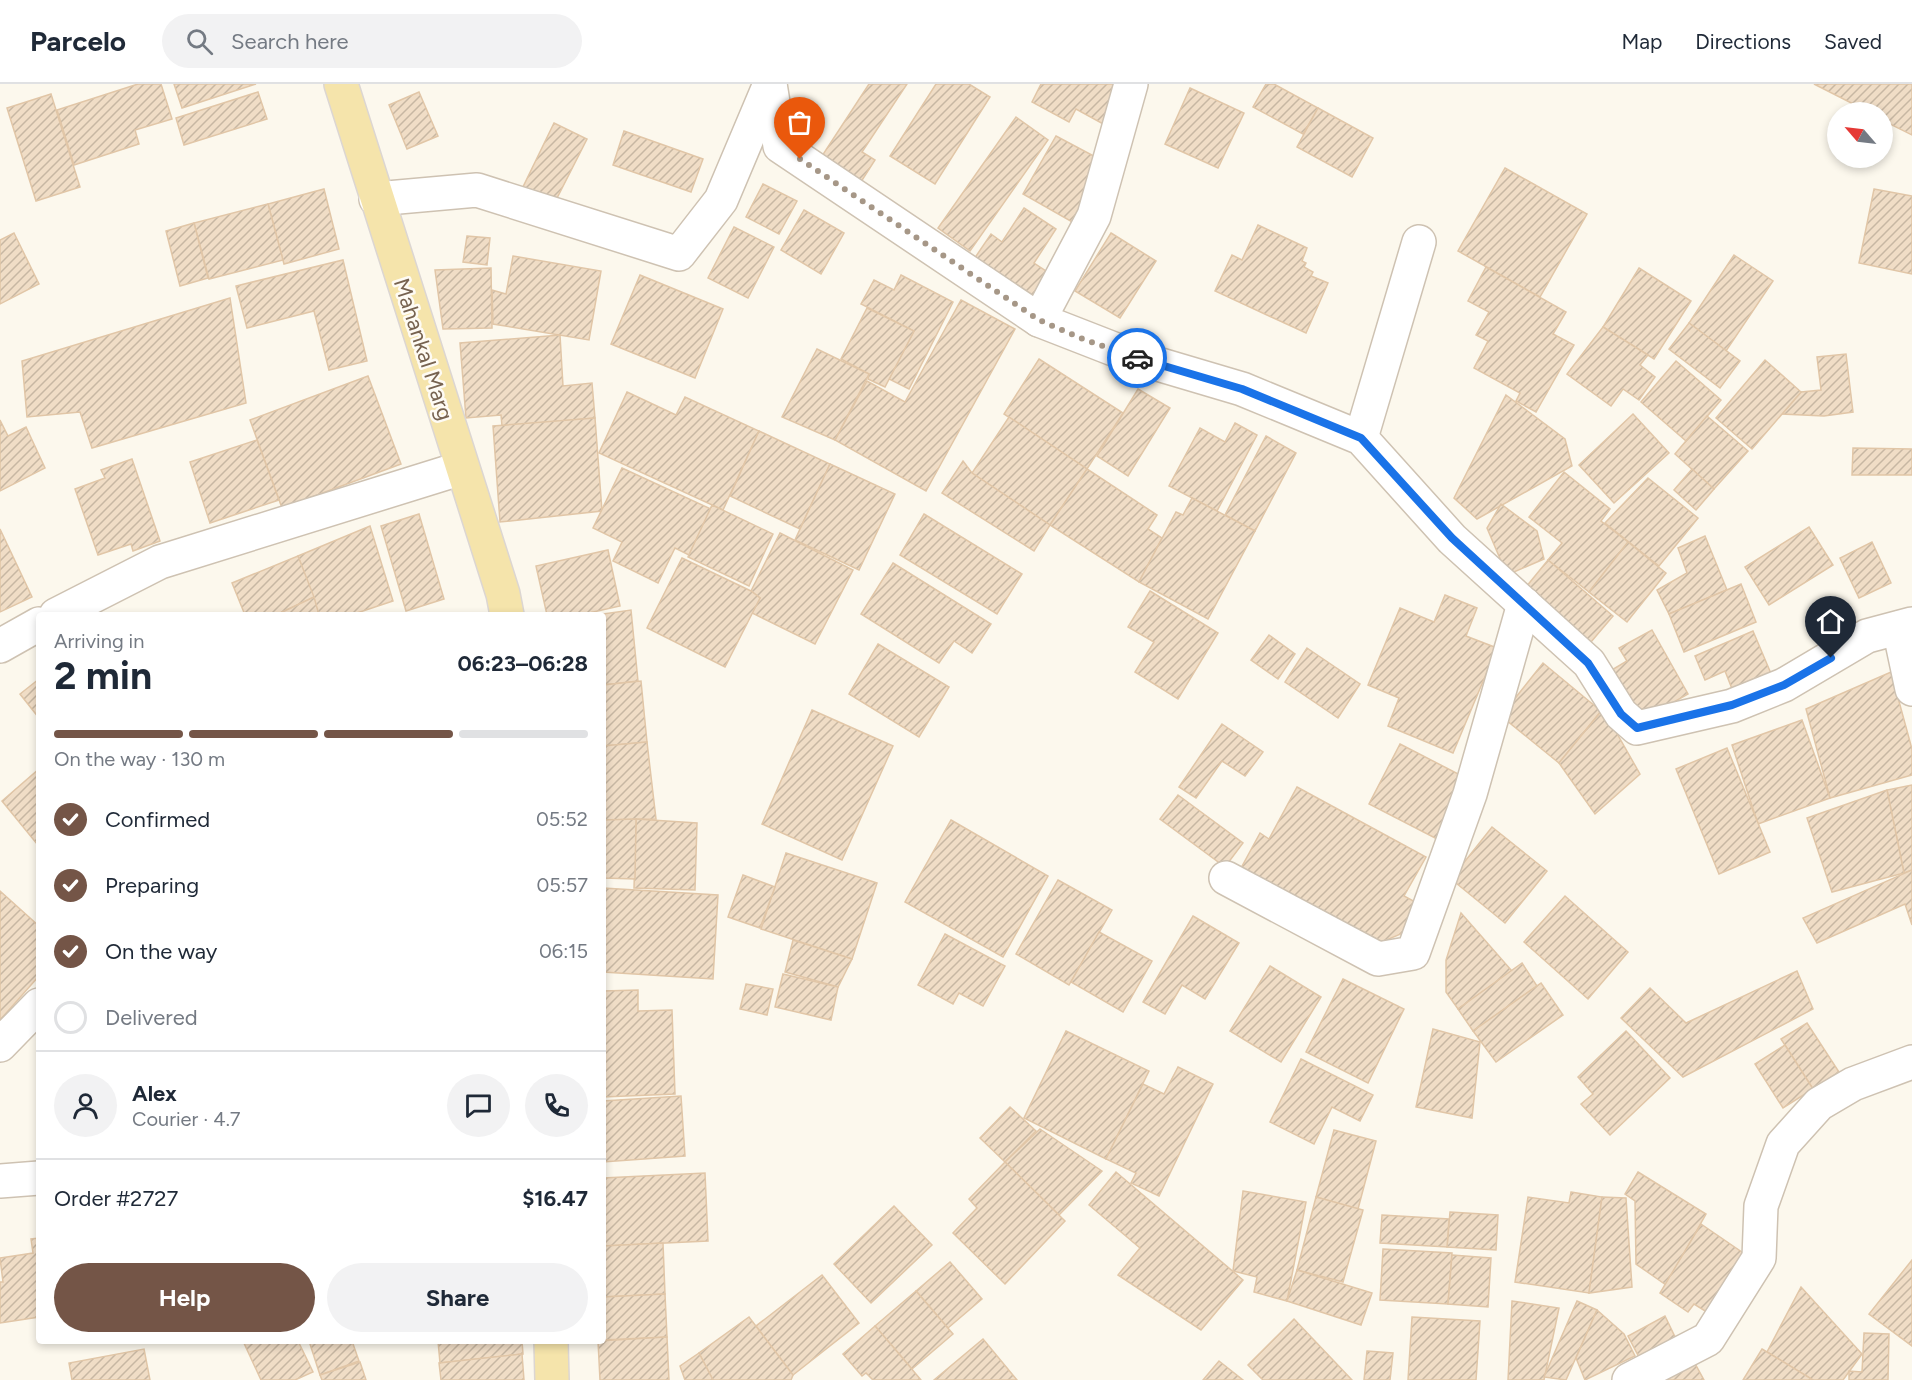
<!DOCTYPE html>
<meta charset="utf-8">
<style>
body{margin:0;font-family:Figtree,sans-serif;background:#f2f2f3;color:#1f2937;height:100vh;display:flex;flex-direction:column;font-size:22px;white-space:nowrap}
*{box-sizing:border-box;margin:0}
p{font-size:20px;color:#747a83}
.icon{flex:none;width:33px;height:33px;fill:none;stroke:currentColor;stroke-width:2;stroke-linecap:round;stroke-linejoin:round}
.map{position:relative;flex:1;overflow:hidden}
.side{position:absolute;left:36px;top:528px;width:570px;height:732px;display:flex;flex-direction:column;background:#fff;border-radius:6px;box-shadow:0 3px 9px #0003}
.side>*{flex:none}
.needle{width:39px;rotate:298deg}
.controls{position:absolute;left:1827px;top:18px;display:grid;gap:12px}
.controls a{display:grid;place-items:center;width:66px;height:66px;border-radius:50%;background:#fff;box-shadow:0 3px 9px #0003;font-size:30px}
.pin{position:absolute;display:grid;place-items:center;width:51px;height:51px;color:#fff;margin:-62px -26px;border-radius:50% 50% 50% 0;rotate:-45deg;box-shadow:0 0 6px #0007}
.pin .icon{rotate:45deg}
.courier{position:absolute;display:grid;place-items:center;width:60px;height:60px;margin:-30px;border:4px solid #1a73e8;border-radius:50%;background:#fff;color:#222;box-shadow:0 2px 8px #0007}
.head em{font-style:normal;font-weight:700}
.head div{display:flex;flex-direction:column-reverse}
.head{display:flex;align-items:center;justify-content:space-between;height:102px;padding:0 18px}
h1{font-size:39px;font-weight:700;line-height:45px}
.bar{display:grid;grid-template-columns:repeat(4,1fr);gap:9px 6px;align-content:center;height:72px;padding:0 18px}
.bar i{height:8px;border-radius:4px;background:#e0e1e3}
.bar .on{background:#745547}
.bar p{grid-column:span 4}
.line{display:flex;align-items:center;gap:15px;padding:0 18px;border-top:2px solid #e0e1e3}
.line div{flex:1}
.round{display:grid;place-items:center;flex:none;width:63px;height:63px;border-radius:32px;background:#f2f2f3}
ol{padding:0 18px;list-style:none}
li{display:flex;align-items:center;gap:18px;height:66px}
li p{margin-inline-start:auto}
li .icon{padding:6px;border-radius:50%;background:#745547;color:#fff;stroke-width:4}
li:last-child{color:#747a83}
li i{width:33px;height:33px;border:3px solid #e0e1e3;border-radius:50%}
.button{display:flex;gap:12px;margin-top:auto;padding:12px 18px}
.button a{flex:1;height:69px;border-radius:36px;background:#745547;color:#fff;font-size:24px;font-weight:700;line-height:69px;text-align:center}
.button a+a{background:#f2f2f3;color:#1f2937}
header{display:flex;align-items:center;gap:36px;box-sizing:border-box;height:84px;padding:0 30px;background:#fff;border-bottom:2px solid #e0e1e3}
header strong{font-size:28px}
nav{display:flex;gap:33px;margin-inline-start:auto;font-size:21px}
.search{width:420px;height:54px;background:#f2f2f3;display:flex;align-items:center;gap:15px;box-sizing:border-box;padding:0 21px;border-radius:33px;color:#747a83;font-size:22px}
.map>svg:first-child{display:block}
.building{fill:url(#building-hatch);stroke:#e1c6a7;stroke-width:1.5}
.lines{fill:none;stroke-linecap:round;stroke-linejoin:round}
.minor-casing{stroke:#cec2b2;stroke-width:36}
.major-casing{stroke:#dcd6d2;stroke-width:36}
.minor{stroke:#fff;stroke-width:33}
.major{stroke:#f5e4ab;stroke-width:33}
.done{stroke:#a69787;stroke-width:6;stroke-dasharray:0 10.8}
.route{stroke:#1a73e8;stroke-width:8}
.labels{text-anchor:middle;stroke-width:5;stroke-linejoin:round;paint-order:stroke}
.street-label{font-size:22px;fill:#776350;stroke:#fefbf4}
</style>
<header>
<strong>Parcelo</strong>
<div class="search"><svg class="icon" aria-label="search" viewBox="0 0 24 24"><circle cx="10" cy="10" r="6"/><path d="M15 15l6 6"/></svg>Search here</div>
<nav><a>Map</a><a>Directions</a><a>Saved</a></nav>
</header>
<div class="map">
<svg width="1912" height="1296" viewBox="0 0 1912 1296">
<defs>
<pattern id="building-hatch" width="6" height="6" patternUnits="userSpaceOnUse" patternTransform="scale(1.5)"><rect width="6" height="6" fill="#f0ddc6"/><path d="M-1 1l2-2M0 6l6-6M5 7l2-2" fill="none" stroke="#c7b7a3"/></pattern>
</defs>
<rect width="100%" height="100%" fill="#fcf8ed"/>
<g class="building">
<path d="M138,0H161L172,35L135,46L139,60L74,81L57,26Z"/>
<path d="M174,0H256L182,24Z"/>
<path d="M869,0H907L862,68L875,76L859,101L820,75Z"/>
<path d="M936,0H969L990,13L935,100L890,72Z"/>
<path d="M1041,0H1127L1105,41L1076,25L1069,38L1032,18Z"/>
<path d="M1266,0H1274L1318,24L1303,50L1253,23Z"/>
<path d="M1814,0H1912V51L1882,36V28H1869Z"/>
<path d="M1190,4L1244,29L1218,84L1165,60Z"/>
<path d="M258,8L267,35L184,61L176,34Z"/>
<path d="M419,8L438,52L407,65L389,21Z"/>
<path d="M51,10L80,103L36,117L7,24Z"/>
<path d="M1318,24L1373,54L1352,93L1297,63Z"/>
<path d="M1016,33L1048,56L970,167L938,144Z"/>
<path d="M554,39L587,55L554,120L522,105Z"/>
<path d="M624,47L703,75L691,108L613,81Z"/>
<path d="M1056,52L1107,79L1074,139L1023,110Z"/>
<path d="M1505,84L1587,130L1540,213L1458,167Z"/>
<path d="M763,100L797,117L779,150L746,133Z"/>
<path d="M324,105L339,165L284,180L268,120Z"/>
<path d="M1874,105L1912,112V190L1859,179Z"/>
<path d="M268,120L283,176L209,195L194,139Z"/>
<path d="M1024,124L1056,145L1034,179L1049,189L1029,220L970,181L991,150L1002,158Z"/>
<path d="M804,126L844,149L821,190L781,166Z"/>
<path d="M194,139L208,194L180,202L166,147Z"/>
<path d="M1258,141L1307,164L1302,177L1306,179L1304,183L1313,188L1311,192L1328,199L1306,249L1215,207L1232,171L1242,176Z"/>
<path d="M734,143L774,163L748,214L708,194Z"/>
<path d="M14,149L39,200L0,220V156Z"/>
<path d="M1111,149L1156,177L1120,234L1075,207Z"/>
<path d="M467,152L490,154L487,181L463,178Z"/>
<path d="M1734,171L1773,197L1726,267L1689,239Z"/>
<path d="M513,172L601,187L589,256L493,240L492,206L506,210Z"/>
<path d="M343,176L367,277L329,286L314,227L247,244L236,202Z"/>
<path d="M1486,183L1566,228L1553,250L1574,261L1536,328L1516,317L1520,309L1474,284L1488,257L1476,251L1489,228L1468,217Z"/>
<path d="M491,184L492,244L443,245L435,186Z"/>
<path d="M1639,184L1691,217L1654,275L1603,243Z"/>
<path d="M640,191L723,225L695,294L611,260Z"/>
<path d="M901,191L953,218L909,305L889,295L914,247L861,220L874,196L894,206Z"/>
<path d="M230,214L246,319L92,364L80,328L27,333L22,277Z"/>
<path d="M961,216L1015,245L926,407L835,356L867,297L905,318Z"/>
<path d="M867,224L914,247L885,303L868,295L869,290L841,275Z"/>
<path d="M1689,239L1740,277L1720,304L1669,265Z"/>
<path d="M1603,243L1648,271L1640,281L1655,293L1639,316L1623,305L1611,322L1567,290Z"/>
<path d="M560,251L563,302L592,299L595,334L502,342L501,331L466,334L460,259Z"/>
<path d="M817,265L869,290L835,356L782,333Z"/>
<path d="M1846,270L1853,328L1824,332L1782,330L1801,308L1821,306L1817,273Z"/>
<path d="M1039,275L1123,329L1087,385L1004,330Z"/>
<path d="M1765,276L1801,308L1752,365L1716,334Z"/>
<path d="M1676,277L1721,316L1686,357L1641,318Z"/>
<path d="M368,292L401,380L282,424L250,336Z"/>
<path d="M1138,305L1170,324L1128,392L1097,372Z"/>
<path d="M627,308L676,331L685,313L759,347L723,426L599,369Z"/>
<path d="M1506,311L1565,355L1572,382L1477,435L1454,414Z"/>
<path d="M1633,330L1669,369L1614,419L1579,381Z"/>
<path d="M1707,332L1748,367L1714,405L1675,370Z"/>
<path d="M1009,333L1087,385L1050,441L972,389Z"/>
<path d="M595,334L602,427L500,438L493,342Z"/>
<path d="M0,336L8,352L26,343L45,384L0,407Z"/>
<path d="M1235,339L1257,351L1217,427L1169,402L1200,344L1225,358Z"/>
<path d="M759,347L830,380L800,445L730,412Z"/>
<path d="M1266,352L1296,369L1255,447L1225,431Z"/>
<path d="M257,356L279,416L210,439L190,378Z"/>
<path d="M1853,364L1912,365V391H1852Z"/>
<path d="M132,375L160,457L133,467L131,460L98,471L75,405L105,394L101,386Z"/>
<path d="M963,377L972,389L1050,441L1034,467L942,409Z"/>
<path d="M830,380L895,410L859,486L795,456Z"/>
<path d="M622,384L711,425L689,471L675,464L658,499L613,477L622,458L593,444Z"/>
<path d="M1087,385L1157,431L1148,445L1162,454L1139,498L1050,441Z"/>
<path d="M1692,385L1714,405L1696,426L1674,406Z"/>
<path d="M1564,388L1610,425L1601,437L1628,458L1589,508L1548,476L1562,459L1529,433Z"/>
<path d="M1648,394L1698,434L1659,482L1605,439Z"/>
<path d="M1192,414L1255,447L1208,535L1139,498L1176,428L1183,431Z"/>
<path d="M1501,420L1537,447L1544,475L1507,491L1487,444Z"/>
<path d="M712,421L773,450L749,502L688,473Z"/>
<path d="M419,430L444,515L406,527L381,442Z"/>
<path d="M924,430L1022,490L997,530L900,471Z"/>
<path d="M370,442L393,517L351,531H319L298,472Z"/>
<path d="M1809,443L1833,481L1769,521L1745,483Z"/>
<path d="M0,445L32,513L0,528Z"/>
<path d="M780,449L853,486L815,560L752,529L760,514L751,507Z"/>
<path d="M1705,452L1727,506L1669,530L1657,506L1687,489L1678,464Z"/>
<path d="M1628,458L1666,489L1627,538L1589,508Z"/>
<path d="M1872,458L1891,499L1859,514L1840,474Z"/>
<path d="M608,466L620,522L580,531H547L536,482Z"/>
<path d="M298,472L314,513L276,531H245L232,499Z"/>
<path d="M682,474L751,507L760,514L725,583L647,544Z"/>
<path d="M1548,476L1613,532L1591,558L1526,503Z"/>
<path d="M893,479L991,540L972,569L954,557L939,579L861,530Z"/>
<path d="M1741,500L1756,538L1684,568L1669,530Z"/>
<path d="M1150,507L1218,549L1178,615L1135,588L1154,558L1128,543Z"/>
<path d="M1445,511L1477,524L1466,552L1497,564L1453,669L1388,642L1399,614L1368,601L1400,524L1434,538Z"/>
<path d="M314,513L319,531H276Z"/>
<path d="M631,526L638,597L603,601V531H596Z"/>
<path d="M1652,546L1688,610L1639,638L1610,587L1627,577L1619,564Z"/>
<path d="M1753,547L1775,599L1736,615L1725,587L1705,596L1695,572Z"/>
<path d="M1269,551L1295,570L1278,595L1251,576Z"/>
<path d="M878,560L949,603L919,653L849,610Z"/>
<path d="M1307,564L1360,600L1338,634L1285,598Z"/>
<path d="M1543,579L1601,627L1559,679L1501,632Z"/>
<path d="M1891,588L1912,665V691L1830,714L1806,625Z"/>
<path d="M39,595V634L20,610Z"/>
<path d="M641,597L647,658L603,662V601Z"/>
<path d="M1603,625L1640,690L1595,730L1559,679Z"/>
<path d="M812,626L893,662L842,776L762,740Z"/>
<path d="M1802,636L1830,714L1758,740L1732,661Z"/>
<path d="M1222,640L1263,668L1245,692L1222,677L1196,714L1179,703Z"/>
<path d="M647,658L656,735L603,736V662Z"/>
<path d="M1400,660L1468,695L1437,755L1369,720Z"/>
<path d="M1727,664L1770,768L1719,790L1676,685Z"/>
<path d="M39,685V758L37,760L2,717Z"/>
<path d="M1912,701V786L1904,789L1887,706Z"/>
<path d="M1297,703L1426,773L1404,812L1419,820L1403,849L1382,858L1240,786L1260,749L1269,755Z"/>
<path d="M1887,706L1904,789L1832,808L1807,734Z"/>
<path d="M1178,711L1243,759L1225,783L1160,735Z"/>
<path d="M636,735L697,739L695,806L634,804Z"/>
<path d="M636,735L635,795L603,794V736Z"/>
<path d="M951,736L1048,792L1003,873L905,818Z"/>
<path d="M1492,743L1547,787L1505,839L1451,795Z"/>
<path d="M786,769L877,799L852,875L761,845Z"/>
<path d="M1912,786V841L1905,820L1817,859L1803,834Z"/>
<path d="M743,791L775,803L760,844L728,833Z"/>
<path d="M1058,796L1112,826L1069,901L1016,870Z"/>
<path d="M603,804L718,811L713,895L603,888Z"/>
<path d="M0,807L39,842V892L0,936Z"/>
<path d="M1565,812L1628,868L1588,915L1524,858Z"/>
<path d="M1461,829L1512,887L1458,925L1446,908V876Z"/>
<path d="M1193,832L1239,859L1205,915L1182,901L1165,930L1143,918Z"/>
<path d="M1099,848L1152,877L1123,928L1071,898Z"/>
<path d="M945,850L1005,882L983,922L959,909L953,920L918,901Z"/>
<path d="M793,856L852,875L838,903L785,888Z"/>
<path d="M1522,879L1537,902L1473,947L1458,925Z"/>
<path d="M1270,882L1321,913L1281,978L1230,947Z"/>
<path d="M1797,887L1813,925L1683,993L1621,934L1650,904L1686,939Z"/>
<path d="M783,890L838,903L831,936L775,923Z"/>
<path d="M1343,895L1404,925L1368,999L1306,968Z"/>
<path d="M1541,899L1563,931L1496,978L1473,947Z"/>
<path d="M746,900L773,905L767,931L740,925Z"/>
<path d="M638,906V927L672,926L675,1010L603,1013V907Z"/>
<path d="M1807,939L1839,988L1813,1005L1781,955Z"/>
<path d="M1433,945L1480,958L1472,1034L1416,1023Z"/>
<path d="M1066,947L1149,987L1106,1075L1024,1034Z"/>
<path d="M1626,947L1670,994L1610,1051L1581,1020L1593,1010L1578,993Z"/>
<path d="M1785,961L1813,1005L1783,1024L1755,980Z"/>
<path d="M1301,975L1373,1011L1360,1037L1332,1023L1314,1060L1270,1038Z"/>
<path d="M1178,983L1213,1000L1159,1112L1131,1099L1136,1089L1106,1075L1143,1000L1164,1010Z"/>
<path d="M681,1012L685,1072L603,1078V1017Z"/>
<path d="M1010,1023L1036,1047L1005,1078L980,1054Z"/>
<path d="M1040,1045L1102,1087L1059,1131L1005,1078Z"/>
<path d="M1334,1046L1376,1057L1358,1125L1316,1113Z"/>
<path d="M1005,1078L1065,1137L1005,1200L953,1149L977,1124L969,1115Z"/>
<path d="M1116,1088L1243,1196L1201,1246L1118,1191L1140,1164L1089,1121Z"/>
<path d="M1638,1088L1706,1130L1666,1201L1636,1180L1635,1117L1625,1110Z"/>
<path d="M705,1089L708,1157L603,1162V1094Z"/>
<path d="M1243,1107L1306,1118L1287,1217L1254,1208L1257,1193L1233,1187Z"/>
<path d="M1571,1108L1602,1113L1589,1209L1515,1198L1528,1113L1569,1119Z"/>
<path d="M1316,1113L1363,1126L1343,1198L1297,1186Z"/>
<path d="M1602,1113L1626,1114L1632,1203L1589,1209Z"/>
<path d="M894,1122L932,1161L871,1219L834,1180Z"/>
<path d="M1450,1128L1498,1131L1496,1166L1447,1163Z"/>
<path d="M1382,1131L1449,1135L1447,1163L1380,1159Z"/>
<path d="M1701,1140L1749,1173L1710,1230L1694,1220L1688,1228L1660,1209Z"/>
<path d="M39,1154V1233L0,1239V1198H3L0,1174L33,1169L31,1155Z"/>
<path d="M663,1159L665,1210L603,1213V1162Z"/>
<path d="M1383,1165L1452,1169L1448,1220L1380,1216Z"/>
<path d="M1452,1171L1491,1174L1488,1223L1448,1220Z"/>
<path d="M1912,1176V1262L1869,1230Z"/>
<path d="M950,1178L982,1215L948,1244L916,1207Z"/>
<path d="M1297,1186L1372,1209L1361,1241L1287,1217Z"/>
<path d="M822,1191L859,1239L793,1291L756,1242Z"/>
<path d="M1801,1203L1862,1270L1843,1296H1813L1767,1268Z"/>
<path d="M916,1207L953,1250L912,1285L875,1242Z"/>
<path d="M665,1210L667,1253L603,1256V1213Z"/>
<path d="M1512,1217L1559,1224L1544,1296H1508Z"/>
<path d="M1577,1217L1597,1226L1566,1296L1544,1293Z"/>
<path d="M1597,1226L1624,1250L1635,1272L1585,1296L1576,1274Z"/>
<path d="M1665,1232L1677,1257L1641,1277L1628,1252Z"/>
<path d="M749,1233L793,1291L791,1296H713L699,1269Z"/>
<path d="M1412,1233L1480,1237L1476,1296H1408Z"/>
<path d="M1294,1235L1352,1296H1263L1248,1281Z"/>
<path d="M875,1242L894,1264L921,1296H873L866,1289L862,1292L843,1270Z"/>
<path d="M1864,1249L1889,1250L1888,1296H1849V1287L1862,1288Z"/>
<path d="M667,1253L669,1296H600L598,1257Z"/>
<path d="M983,1255L1017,1296H934Z"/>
<path d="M243,1257H298L313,1288L295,1296H261Z"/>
<path d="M309,1257H352L359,1277L320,1291Z"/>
<path d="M438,1257H522L523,1270L440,1279Z"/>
<path d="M144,1265L150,1296H72L69,1279Z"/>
<path d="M1762,1265L1767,1268L1813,1296H1743Z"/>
<path d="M1367,1267L1393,1269L1390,1296H1364Z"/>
<path d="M699,1269L713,1296H685L680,1282Z"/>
<path d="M522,1270L524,1296H441L439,1279Z"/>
<path d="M1692,1274L1704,1296H1652Z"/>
<path d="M1219,1277L1243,1296H1203Z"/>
<path d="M360,1278L366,1296H322L320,1291Z"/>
</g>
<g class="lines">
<defs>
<g id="minor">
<path d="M770,0L780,62L1039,236L1134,273L1242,305L1361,354L1452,455L1589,579L1621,630L1637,644L1732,622L1784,601L1867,552L1912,540"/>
<path d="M376,115L477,106L679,170L721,116L770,0"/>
<path d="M1039,236L1094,132L1131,0"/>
<path d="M1361,354L1419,158"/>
<path d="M56,531L160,478L462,384"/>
<path d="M1899,544L1912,605"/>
<path d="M0,562L39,540"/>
<path d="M1226,794L1378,875L1413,869L1470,710L1524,520"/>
<path d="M0,961L39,921"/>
<path d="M0,1097L39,1094"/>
<path d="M1629,1296L1708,1255L1759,1174L1761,1122L1783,1060L1819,1020L1853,1000L1912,978"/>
</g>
<g id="major">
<path d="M341,0L503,510L507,531"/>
<path d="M551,1257L552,1296"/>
</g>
</defs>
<use href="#minor" class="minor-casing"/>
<use href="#major" class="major-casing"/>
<use href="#minor" class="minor"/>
<use href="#major" class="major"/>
</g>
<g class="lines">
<path class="done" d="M800,75L1039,236L1083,255L1137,274"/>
<path class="route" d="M1137,274L1242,305L1361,354L1452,454L1588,579L1621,630L1637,644L1732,621L1784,601L1831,574"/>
</g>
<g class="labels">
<g class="street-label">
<text transform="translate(424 265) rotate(72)" y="8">Mahankal Marg</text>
</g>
</g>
</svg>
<div class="controls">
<a><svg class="needle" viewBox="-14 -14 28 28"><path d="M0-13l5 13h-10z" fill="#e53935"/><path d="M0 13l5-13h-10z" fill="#747a83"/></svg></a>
</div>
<div class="pin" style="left:800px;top:75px;background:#ea580c"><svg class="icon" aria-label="bag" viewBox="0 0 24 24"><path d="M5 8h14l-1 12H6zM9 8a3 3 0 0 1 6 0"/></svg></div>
<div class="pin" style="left:1831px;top:574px;background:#1f2937"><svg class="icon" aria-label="home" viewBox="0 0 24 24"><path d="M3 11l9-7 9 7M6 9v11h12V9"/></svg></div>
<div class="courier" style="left:1137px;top:274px"><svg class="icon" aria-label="car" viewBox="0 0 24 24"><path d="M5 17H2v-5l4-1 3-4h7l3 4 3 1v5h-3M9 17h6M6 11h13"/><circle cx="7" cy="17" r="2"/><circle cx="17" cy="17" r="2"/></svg></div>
<section class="side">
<div class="head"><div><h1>2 min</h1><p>Arriving in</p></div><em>06:23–06:28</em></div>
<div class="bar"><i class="on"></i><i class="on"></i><i class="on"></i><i></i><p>On the way · 130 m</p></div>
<ol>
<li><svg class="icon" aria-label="check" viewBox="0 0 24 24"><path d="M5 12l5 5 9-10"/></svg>Confirmed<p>05:52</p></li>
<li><svg class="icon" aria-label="check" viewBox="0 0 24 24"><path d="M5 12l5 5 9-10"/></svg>Preparing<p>05:57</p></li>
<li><svg class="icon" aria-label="check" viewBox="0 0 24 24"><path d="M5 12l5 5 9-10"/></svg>On the way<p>06:15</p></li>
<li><i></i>Delivered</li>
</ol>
<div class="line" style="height:108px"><a class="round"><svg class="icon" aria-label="person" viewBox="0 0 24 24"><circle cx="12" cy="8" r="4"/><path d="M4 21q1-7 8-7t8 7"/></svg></a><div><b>Alex</b><p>Courier · 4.7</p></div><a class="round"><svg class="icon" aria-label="chat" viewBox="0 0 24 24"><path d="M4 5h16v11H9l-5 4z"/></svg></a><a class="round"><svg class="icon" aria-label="phone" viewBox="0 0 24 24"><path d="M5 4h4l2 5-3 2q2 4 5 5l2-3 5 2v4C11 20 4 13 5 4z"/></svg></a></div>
<div class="line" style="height:78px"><div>Order #2727</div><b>$16.47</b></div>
<div class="button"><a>Help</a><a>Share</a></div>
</section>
</div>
